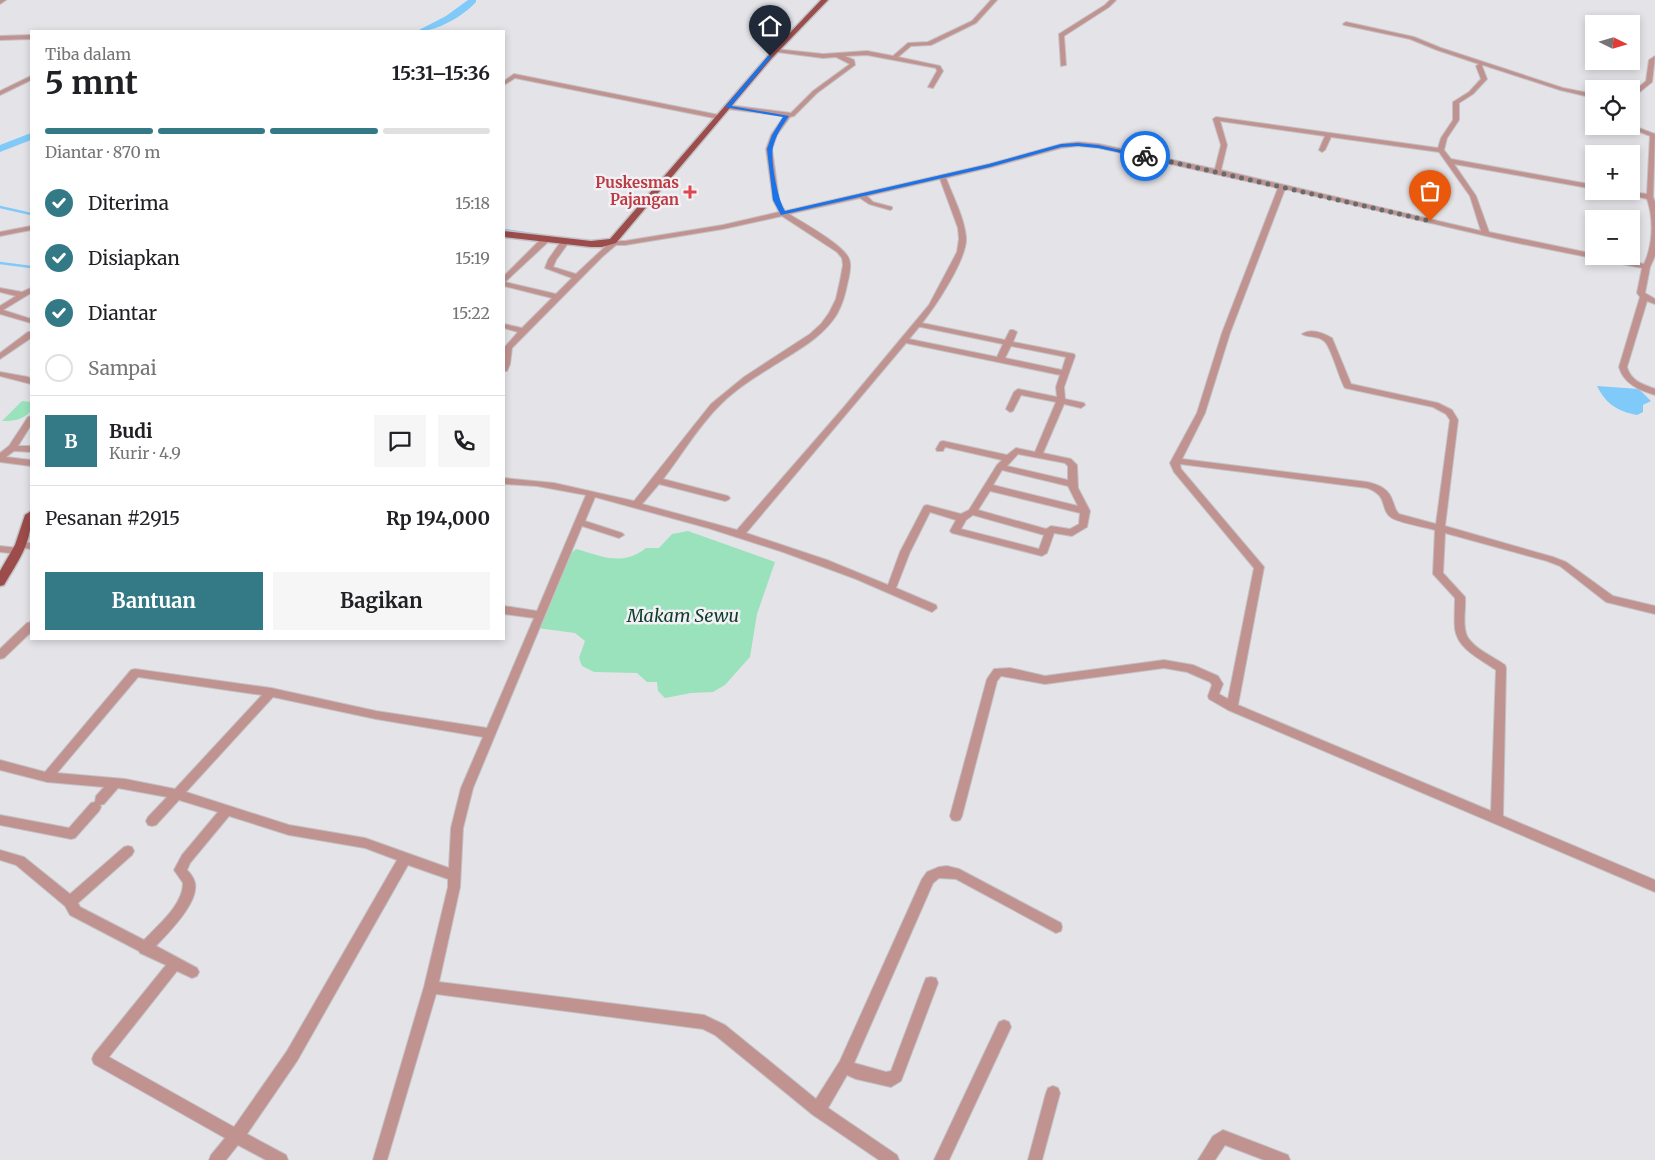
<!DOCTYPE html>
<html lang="id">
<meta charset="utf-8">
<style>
body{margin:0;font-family:Merriweather,serif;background:#f6f6f6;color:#202124;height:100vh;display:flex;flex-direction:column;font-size:19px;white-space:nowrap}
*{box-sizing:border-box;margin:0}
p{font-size:16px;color:#757577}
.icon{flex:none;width:28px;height:28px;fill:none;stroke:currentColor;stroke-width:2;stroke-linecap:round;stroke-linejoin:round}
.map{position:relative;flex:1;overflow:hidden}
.panel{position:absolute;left:30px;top:30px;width:475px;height:610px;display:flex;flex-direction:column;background:#fff;border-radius:0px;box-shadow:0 2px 8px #0003}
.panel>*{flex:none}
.needle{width:32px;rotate:95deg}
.controls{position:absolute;left:1585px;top:15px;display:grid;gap:10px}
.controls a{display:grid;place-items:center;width:55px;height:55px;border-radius:0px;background:#fff;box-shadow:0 2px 8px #0003;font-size:25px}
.pin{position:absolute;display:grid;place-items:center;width:42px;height:42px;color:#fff;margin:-51px -21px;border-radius:50% 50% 50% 0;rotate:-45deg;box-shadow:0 0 5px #0007}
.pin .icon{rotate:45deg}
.courier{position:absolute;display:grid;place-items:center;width:50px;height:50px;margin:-25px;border:4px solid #1a73e8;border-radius:50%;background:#fff;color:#222;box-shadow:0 1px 6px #0007}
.summary em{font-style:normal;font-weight:700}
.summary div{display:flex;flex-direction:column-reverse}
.summary{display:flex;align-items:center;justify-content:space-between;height:85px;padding:0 15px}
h1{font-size:32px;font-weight:700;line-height:38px}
.bar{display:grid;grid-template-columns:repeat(4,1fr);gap:8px 5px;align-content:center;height:60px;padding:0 15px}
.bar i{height:6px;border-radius:4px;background:#e0e0e0}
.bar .on{background:#337a86}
.bar p{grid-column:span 4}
.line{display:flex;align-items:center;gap:12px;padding:0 15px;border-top:1px solid #e0e0e0}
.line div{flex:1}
.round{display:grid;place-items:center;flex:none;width:52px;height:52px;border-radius:0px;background:#f6f6f6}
ol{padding:0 15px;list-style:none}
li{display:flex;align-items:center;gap:15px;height:55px}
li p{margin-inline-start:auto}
li .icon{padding:5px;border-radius:50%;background:#337a86;color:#fff;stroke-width:4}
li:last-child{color:#757577}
li i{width:28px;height:28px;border:2px solid #e0e0e0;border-radius:50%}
.button{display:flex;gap:10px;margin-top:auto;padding:10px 15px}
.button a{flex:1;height:58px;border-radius:0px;background:#337a86;color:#fff;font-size:20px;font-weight:700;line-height:58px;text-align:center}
.button a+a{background:#f6f6f6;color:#202124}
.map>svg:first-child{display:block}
.green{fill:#99e2bc}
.water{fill:#80caf9}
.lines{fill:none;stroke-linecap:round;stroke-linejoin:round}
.stream{stroke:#80caf9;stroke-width:2.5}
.river{fill:#80caf9;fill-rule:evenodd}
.minor-tunnel{stroke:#bebec2;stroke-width:8;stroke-dasharray:8 4;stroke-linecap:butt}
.minor-casing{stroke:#c2c2c6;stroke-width:2}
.primary-casing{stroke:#c2c2c6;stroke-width:3}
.minor{fill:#c19390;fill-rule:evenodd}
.primary{fill:#9b4c4b;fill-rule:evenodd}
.route{fill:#1a73e8}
.done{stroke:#6a6a6c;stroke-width:5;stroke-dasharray:0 9}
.health-dot{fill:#e0444e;stroke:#f1f1f5;stroke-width:2}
.labels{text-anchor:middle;stroke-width:5;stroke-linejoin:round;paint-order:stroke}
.far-health-label{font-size:15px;font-weight:bold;fill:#be3a42;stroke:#f1f1f5;text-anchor:end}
.park-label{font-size:18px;font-style:italic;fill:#0e3d29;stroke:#f1f1f5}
</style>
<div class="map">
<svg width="1655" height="1160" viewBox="0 0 1655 1160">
<rect width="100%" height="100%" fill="#e4e4e8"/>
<g class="green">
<path d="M22,401L31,402V411C23,420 14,421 2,421Z"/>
<path d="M688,531L775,562L757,614L750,657L725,685L713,692L691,693L665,698L658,691L657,682H647L637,673L594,672L582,666L579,658L585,641L575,633L537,628L566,558L576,549C602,556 622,567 646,548H659L672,534Z"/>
</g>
<path class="water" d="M1597,386L1639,389L1651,401L1643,405V412L1637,415C1617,411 1606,404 1597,386Z"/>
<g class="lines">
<g class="stream">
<path d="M0,207L31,214"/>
<path d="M504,230L538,235"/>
<path d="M0,263L31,267"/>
</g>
<g class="river">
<path d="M468,0H476V2C463,16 437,32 417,31L446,16Z"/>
<path d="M31,133V140L0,152V145Z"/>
</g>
<path class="minor-tunnel" d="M1618,191L1631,194"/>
<defs>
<g id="minor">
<path d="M0,0H6L0,4Z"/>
<path d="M991,0H997L976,23L931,45L911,46L898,57L940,66L943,71L933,88L928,87L937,71L936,68L867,55L845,56L854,60L855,65L817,93L794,116L790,117L777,135L772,149L779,200L785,211L989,164L1061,144L1078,142L1099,144L1215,169L1221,145L1213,119L1216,117L1438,148L1441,138L1453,120V102L1469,92L1481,79L1476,66L1479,64L1437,50L1410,39L1344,25L1343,24L1346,22L1414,37L1441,48L1563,88L1594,94V98L1560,90L1483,65L1482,66L1487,79L1473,94L1459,103V120L1447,138L1444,150L1451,159L1594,185V189L1454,164L1476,196L1489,232L1594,254V256H1604L1644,264C1653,245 1654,219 1647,199L1628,194L1631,192L1647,194L1650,136L1626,126H1631V125L1655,134L1653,197L1655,202V256L1650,267L1645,293L1655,299V304L1647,301L1627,367C1631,381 1642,384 1655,389V395C1639,390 1624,384 1619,367L1640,297L1637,293L1642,268L1508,241L1285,189L1230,333L1205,413L1182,459L1367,482C1380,485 1389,489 1393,502C1395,507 1395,510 1399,514L1436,524L1450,420L1446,414L1433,407L1345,388C1339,378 1331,346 1324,341C1318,335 1308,338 1302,334C1311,328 1323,333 1332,338L1351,384L1438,403L1452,410L1458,420L1445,526L1553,557L1566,562L1613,596L1655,606V614L1606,602L1560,566L1547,561L1445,533L1443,573L1465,597C1466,609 1462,625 1467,636C1474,649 1494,657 1505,665L1506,668L1503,816L1655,880V892L1228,710L1209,699L1208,696L1212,685L1210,682L1187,672L1164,668L1045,684L1001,676L997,681L962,816L960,820L956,821L952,820L950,816L987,679L994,669L1010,668L1045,676L1164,660L1193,665L1218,676L1223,684L1219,694L1228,699L1254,568L1174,472L1170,463L1197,413L1222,333L1278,188L1099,148L1078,146L1061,148L992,167L946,178C953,197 964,217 966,237C968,258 935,307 922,323L1005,340L1010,330H1013L1017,332L1013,342L1074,354L1075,356L1064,387L1065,399L1084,403L1085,405L1081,408L1064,404L1043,453L1071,459L1077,465L1078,488L1090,511L1087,527L1072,536L1054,533L1047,553L1042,556L952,533L950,531L956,520L930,512L910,552L896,588L936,605L937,608L932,612L856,579L783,552L708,528L595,497L585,521L622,533L624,535L619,538L582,526L473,788L463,828L460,887L439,982L704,1015L725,1025L816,1099L840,1061L922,879L927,872L939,867L947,866L959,869L1061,923L1062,927L1061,931L1056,933L956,879L939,878L933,883L854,1063L886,1072L891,1071L924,983L926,978L931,977L936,978L938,983L901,1081L891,1087L856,1079L847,1075L828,1108L897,1155L899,1160H879L813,1115L715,1035L703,1029L436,994L387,1160H373L424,987L448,887V879L408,865L297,1061L247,1134L286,1155L288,1160H266L238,1145L226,1160H209L211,1155L225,1138L94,1064L92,1059L94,1054L166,965L140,953L139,951L70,915L65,906L16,865L0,860V850L24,857L70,894L124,847L128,846L132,847L134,851L132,855L78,903L80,907L144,940C158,925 183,905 183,883L174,870L182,855L218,812L179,800L156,825L152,826L148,825L146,821L148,817L167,797L118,788L104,804L100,805L101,807L99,811L75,838L71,839L0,825V815L69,828L91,803L95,802L96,796L104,787L47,782L0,770V760L45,772L131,670L135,669L271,688L376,711L487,728L534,618L504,614V606L537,611L586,495L537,486L504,484V478L554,483L634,501L711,404L744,377L810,334L821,324L829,313L836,299L840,281L843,265L842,258L837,252L782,216L723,229L625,245H616L602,257L512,348L510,364L507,371H504V348L518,332L504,328V324L522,328L552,298L504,286V276L542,238H548V242L505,282L556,294L572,278L545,268L548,260L562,240L569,242L556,260L553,267L576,274L607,245L603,243L604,241H625L723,225L779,212L773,200L766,149L771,135L784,116L728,109L725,107L728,105L791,113L813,91L850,64L836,57L823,58L777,52L775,51V49L823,54L867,51L893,56L908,43L928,42L972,21ZM1220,121L1325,136L1319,150L1322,152L1325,150L1331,137L1439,152L1470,196L1481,231L1221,170L1227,145ZM940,179L958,228L959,239L957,252L929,305L844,407L737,530L642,504L659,484L725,501L728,500L730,498L728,496L663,479C682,455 698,426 721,404C737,388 757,376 776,364C798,350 823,337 837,314C842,305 845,295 847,285C849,277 852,266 849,259C845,246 802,222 789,214L860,198L869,204L890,210L892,209V207L873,202L867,196ZM919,327H921L1003,344L997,357L909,339ZM906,343L1060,375L1056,387L1057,397L1018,389L1014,392L1006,409L1010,412L1013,411L1021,395L1056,402L1035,452L1016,448L1007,455L943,441L940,442L936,449L937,451H943L945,447L1002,460L997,465L969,510L961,514L927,505L924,506L900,552L888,585L827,560L746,533ZM1011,346L1066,357L1062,370L1005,358ZM1018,454L1065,463L1068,466V480L1007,466ZM1180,464L1367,488C1390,496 1379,510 1392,518C1400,523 1425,527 1435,530L1433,574L1455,598C1455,608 1454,619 1455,629C1458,650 1481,659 1496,670L1491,811L1238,705L1264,567L1181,469ZM1002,470L1068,486L1078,506L993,485ZM990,491L1080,513L1079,524L1070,529L1051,526L1046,529L978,510ZM973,515L1044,535L1039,549L961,529L966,520ZM138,677L262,695L175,789L125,779L57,773ZM273,697L376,719L483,737L461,788L451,828L449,868L365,838L289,825L186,792ZM229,816L289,835L365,848L397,860L287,1051L234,1127L109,1057L177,971L192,978L197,976L199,972L197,968L156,946C168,933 199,903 195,883C194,878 190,873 187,870L190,863Z"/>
<path d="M1110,0H1116L1109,7L1064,36L1066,65L1061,66L1059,34L1105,5Z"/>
<path d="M31,35V39L0,40V36Z"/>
<path d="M1655,56L1652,82L1631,99V94L1646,81L1649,60Z"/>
<path d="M514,74L719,115L722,117L719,119L515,78L504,85V81Z"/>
<path d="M31,76V80L0,95V91Z"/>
<path d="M1631,105L1634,107L1639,117L1631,123L1633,117Z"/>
<path d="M31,226V230L0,236V232Z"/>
<path d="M0,288L22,292L31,288V293L3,310L31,319V323L0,314V306L16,296L0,292Z"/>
<path d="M28,332H31V338L0,359V353Z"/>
<path d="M0,372L28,377L31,379V384L0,376Z"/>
<path d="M31,416V425L18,446H31V452L14,451L6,457L31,460V466L0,462V453L9,446L28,417Z"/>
<path d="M21,542L31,543V549L18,547L16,545L18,543Z"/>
<path d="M0,546L18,548L23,551L18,554L0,552Z"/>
<path d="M31,622V632L4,658L0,659V649L27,623Z"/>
<path d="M1004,1020L1009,1022L1011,1027L949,1160H934L999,1022Z"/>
<path d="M1053,1086L1058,1088L1060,1093L1042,1160H1028L1046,1093L1048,1088Z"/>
<path d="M1223,1130L1288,1155L1290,1160H1264L1225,1145L1215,1160H1198L1213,1136Z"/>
</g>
<g id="primary">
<path d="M821,0H828L772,58L616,243L602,247H591L504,237V231L591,241L610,239L768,56Z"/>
<path d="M31,511C33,541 19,560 4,585L0,586V571L15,545L25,515Z"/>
</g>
</defs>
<use href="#minor" class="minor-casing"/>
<use href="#primary" class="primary-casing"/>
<use href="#minor" class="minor"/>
<use href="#primary" class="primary"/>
</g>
<path class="route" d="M768,56H772L731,106L789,116C782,126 776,135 773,147C770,160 778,200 785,211L989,164L1061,144L1078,143L1098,145L1147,156L1145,158L1098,148L1078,146L1061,147L990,167L781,215L773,200L767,149L772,135L783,117L725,107Z"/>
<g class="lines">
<path class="done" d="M1145,156L1430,221"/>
</g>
<path class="health-dot" d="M687.5 184.5h5v5h5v5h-5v5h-5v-5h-5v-5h5z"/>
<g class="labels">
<g class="far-health-label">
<text x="679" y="188">Puskesmas<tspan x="679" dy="17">Pajangan</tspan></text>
</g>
<g class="park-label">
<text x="683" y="622">Makam Sewu</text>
</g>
</g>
</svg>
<div class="controls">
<a><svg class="needle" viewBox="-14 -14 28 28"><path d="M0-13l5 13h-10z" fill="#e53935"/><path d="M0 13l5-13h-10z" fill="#757577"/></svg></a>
<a><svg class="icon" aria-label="locate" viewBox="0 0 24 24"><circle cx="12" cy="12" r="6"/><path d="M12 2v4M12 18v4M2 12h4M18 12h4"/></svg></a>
<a>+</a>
<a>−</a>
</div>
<div class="pin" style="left:1430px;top:221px;background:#ea580c"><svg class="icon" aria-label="bag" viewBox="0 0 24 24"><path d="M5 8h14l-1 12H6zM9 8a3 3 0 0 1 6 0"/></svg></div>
<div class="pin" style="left:770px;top:56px;background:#1f2937"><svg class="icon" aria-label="home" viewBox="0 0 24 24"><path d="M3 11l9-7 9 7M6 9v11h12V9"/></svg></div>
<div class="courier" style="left:1145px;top:156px"><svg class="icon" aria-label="bike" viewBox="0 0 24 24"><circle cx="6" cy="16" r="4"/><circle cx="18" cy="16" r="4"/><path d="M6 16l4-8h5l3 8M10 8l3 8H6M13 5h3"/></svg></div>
<section class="panel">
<div class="summary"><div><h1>5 mnt</h1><p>Tiba dalam</p></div><em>15:31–15:36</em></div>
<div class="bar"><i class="on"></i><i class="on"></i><i class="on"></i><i></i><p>Diantar · 870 m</p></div>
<ol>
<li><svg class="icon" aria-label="check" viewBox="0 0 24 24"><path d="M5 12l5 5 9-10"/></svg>Diterima<p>15:18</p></li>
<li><svg class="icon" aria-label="check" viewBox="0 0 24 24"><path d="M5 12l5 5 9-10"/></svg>Disiapkan<p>15:19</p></li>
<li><svg class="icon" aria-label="check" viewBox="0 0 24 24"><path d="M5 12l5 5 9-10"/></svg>Diantar<p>15:22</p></li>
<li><i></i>Sampai</li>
</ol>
<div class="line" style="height:90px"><b class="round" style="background:#337a86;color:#fff">B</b><div><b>Budi</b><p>Kurir · 4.9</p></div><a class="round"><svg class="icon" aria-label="chat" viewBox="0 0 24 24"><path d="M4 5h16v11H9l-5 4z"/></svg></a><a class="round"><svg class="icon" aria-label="phone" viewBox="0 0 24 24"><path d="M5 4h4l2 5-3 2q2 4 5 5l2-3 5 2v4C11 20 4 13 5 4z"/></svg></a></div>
<div class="line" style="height:65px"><div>Pesanan #2915</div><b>Rp 194,000</b></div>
<div class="button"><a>Bantuan</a><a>Bagikan</a></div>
</section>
</div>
